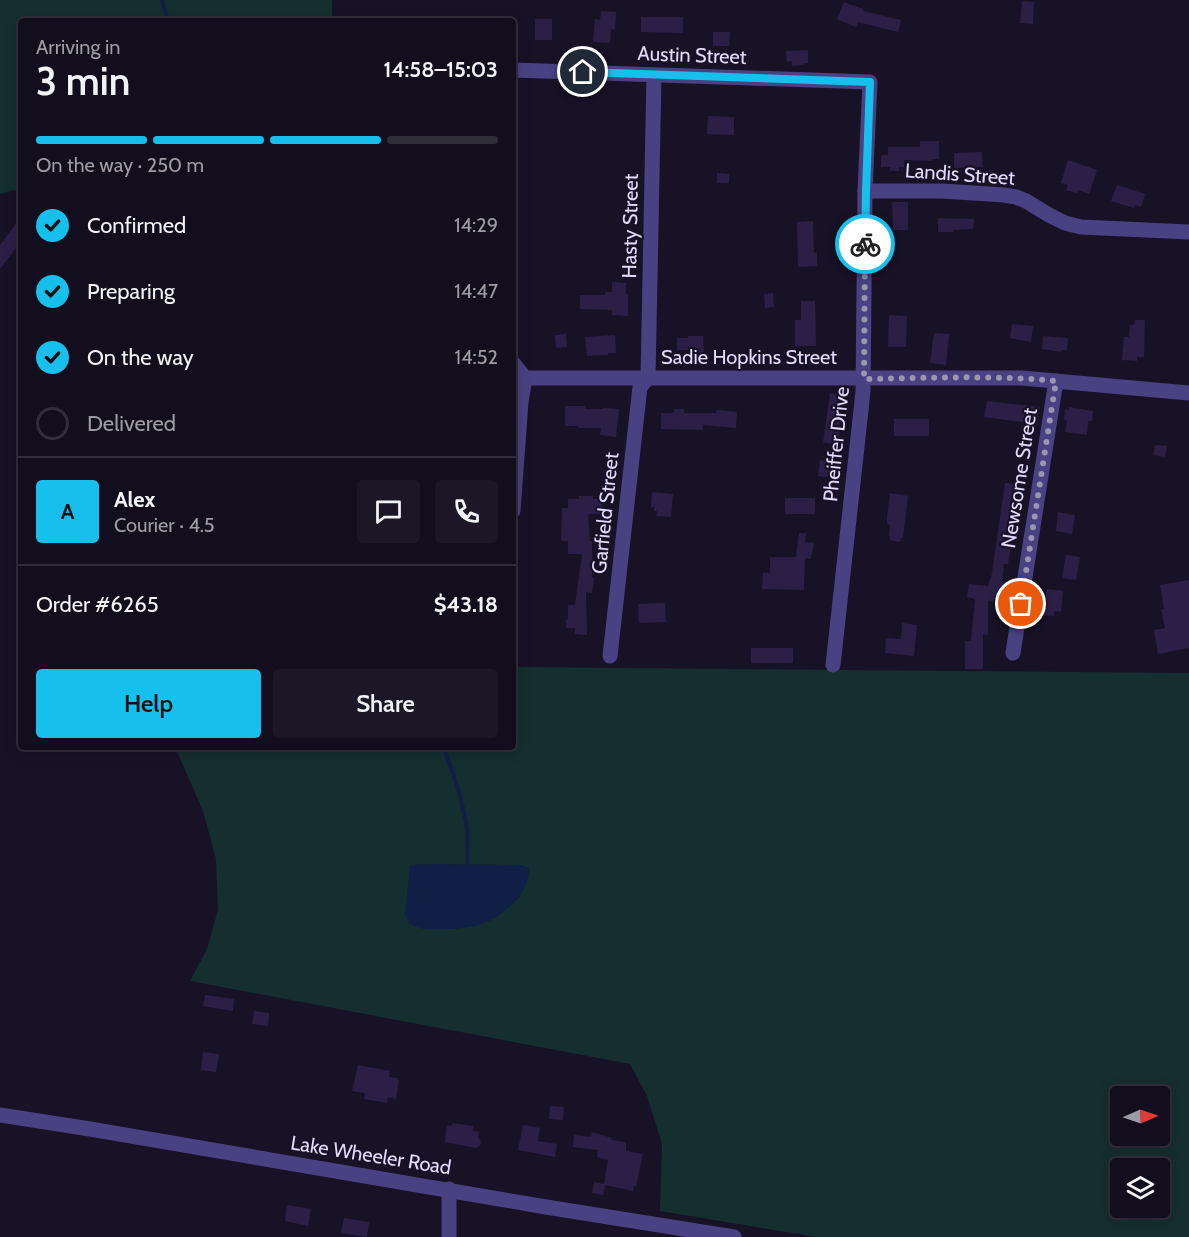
<!DOCTYPE html>
<meta charset="utf-8">
<style>
body{margin:0;font-family:Cabin,sans-serif;background:#1b1726;color:#f1f3f6;height:100vh;display:flex;flex-direction:column;font-size:22px;white-space:nowrap}
*{box-sizing:border-box;margin:0}
p{font-size:20px;color:#9c9ca4}
.icon{flex:none;width:33px;height:33px;fill:none;stroke:currentColor;stroke-width:2;stroke-linecap:round;stroke-linejoin:round}
.map{position:relative;flex:1;overflow:hidden}
.drawer{position:absolute;left:18px;top:18px;width:498px;height:732px;display:flex;flex-direction:column;background:#120e1d;border-radius:6px;box-shadow:0 3px 15px #0003,0 0 0 2px #312e3b}
.drawer>*{flex:none}
.needle{width:39px;rotate:88deg}
.buttons{position:absolute;left:1110px;top:1086px;display:grid;gap:12px}
.buttons a{display:grid;place-items:center;width:60px;height:60px;border-radius:6px;background:#120e1d;box-shadow:0 3px 15px #0003,0 0 0 2px #312e3b;font-size:30px}
.pin{position:absolute;display:grid;place-items:center;width:51px;height:51px;color:#fff;margin:-26px;border:3px solid #fff;border-radius:50%;box-shadow:0 2px 6px #0007}
.courier{position:absolute;display:grid;place-items:center;width:60px;height:60px;margin:-30px;border:4px solid #17c0ec;border-radius:50%;background:#fff;color:#222;box-shadow:0 2px 8px #0007}
.overview em{font-style:normal;font-weight:600}
.overview div{display:flex;flex-direction:column-reverse}
.overview{display:flex;align-items:center;justify-content:space-between;height:102px;padding:0 18px}
h1{font-size:39px;font-weight:600;line-height:45px}
.bar{display:grid;grid-template-columns:repeat(4,1fr);gap:9px 6px;align-content:center;height:72px;padding:0 18px}
.bar i{height:8px;border-radius:4px;background:#312e3b}
.bar .active{background:#17c0ec}
.bar p{grid-column:span 4}
.line{display:flex;align-items:center;gap:15px;padding:0 18px;border-top:2px solid #312e3b}
.line div{flex:1}
.round{display:grid;place-items:center;flex:none;width:63px;height:63px;border-radius:6px;background:#1b1726}
ol{padding:0 18px;list-style:none}
li{display:flex;align-items:center;gap:18px;height:66px}
li p{margin-inline-start:auto}
li .icon{padding:6px;border-radius:50%;background:#17c0ec;color:#111;stroke-width:4}
li:last-child{color:#9c9ca4}
li i{width:33px;height:33px;border:3px solid #312e3b;border-radius:50%}
.action{display:flex;gap:12px;margin-top:auto;padding:12px 18px}
.action a{flex:1;height:69px;border-radius:6px;background:#17c0ec;color:#111;font-size:24px;font-weight:600;line-height:69px;text-align:center}
.action a+a{background:#1b1726;color:#f1f3f6}
.map>svg:first-child{display:block}
.green{fill:#152e30;fill-rule:evenodd}
.water{fill:#111f47}
.lines{fill:none;stroke-linecap:round;stroke-linejoin:round}
.stream{stroke:#111f47;stroke-width:4}
.building{fill:#2c1f46}
.minor{stroke:#4a4182;stroke-width:15}
.done{stroke:#9b95b1;stroke-width:6;stroke-dasharray:0 10.8}
.route{stroke:#17c0ec;stroke-width:8}
.labels{text-anchor:middle;stroke-width:4.5;stroke-linejoin:round;paint-order:stroke}
.street-label{font-size:20px;fill:#e2dbfc;stroke:#181227}
</style>
<div class="map">
<svg width="1189" height="1237" viewBox="0 0 1189 1237">
<rect width="100%" height="100%" fill="#181227"/>
<g class="green">
<path d="M0,0H332V21H21V192L14,190L0,194Z"/>
<path d="M513,667L1189,673V1237H816L660,1211L662,1144L647,1096L630,1064L190,981L207,949L218,910L216,859L203,811L175,747H513ZM431,864L521,865L520,896C511,904 501,915 490,920C467,930 440,931 415,926L409,888L410,865ZM1120,1096H1160V1136H1120ZM1120,1168H1160V1208H1120Z"/>
</g>
<path class="water" d="M431,864L521,865L529,868C530,894 502,917 479,925C465,929 441,930 427,929C421,929 414,926 409,923L405,915L410,865Z"/>
<g class="lines">
<g class="stream">
<path d="M162,0L168,21"/>
<path d="M443,747C454,773 463,802 467,830C469,842 466,856 468,868"/>
</g>
</g>
<g class="building">
<path d="M1022,1L1034,2L1033,24L1020,23Z"/>
<path d="M844,2L863,9V11L901,20L898,32L858,22L856,27L837,19Z"/>
<path d="M601,11L616,12L615,30L611,29L610,43L593,42L595,19L600,20Z"/>
<path d="M641,17H683V33L641,32Z"/>
<rect x="535" y="19" width="17" height="21"/>
<path d="M713,32H730L729,46H713Z"/>
<path d="M808,50V63H804V65L792,66V61L787,62L786,51Z"/>
<path d="M708,116L734,117V135L707,134Z"/>
<path d="M920,141H939V159H932V161L904,160V167H899V171H890V167H881V155H888V147H920Z"/>
<path d="M982,152L983,167L954,168V153Z"/>
<path d="M1068,160L1097,170L1089,194L1078,190L1077,193L1066,190L1068,185L1061,183Z"/>
<path d="M717,173L729,174V183H717Z"/>
<path d="M1117,185L1145,194L1141,207L1135,205L1134,208L1111,201Z"/>
<path d="M892,202H908V230H893Z"/>
<path d="M21,217V241L0,269V245Z"/>
<path d="M938,218L974,219L973,229L953,230V232H938Z"/>
<path d="M813,221L814,253L817,252V266L798,267L797,222Z"/>
<path d="M612,282L626,283V294H628V316L612,315V310L580,309V295H605V292H612Z"/>
<path d="M773,293L774,307L765,308L764,294Z"/>
<path d="M801,301H815L816,346H795V320H801Z"/>
<path d="M889,315L907,316L906,347H888Z"/>
<path d="M1135,320H1145L1144,357H1137V361L1122,360L1124,337H1129L1130,325H1134Z"/>
<path d="M1012,324L1033,326L1031,342L1010,338Z"/>
<path d="M934,333L949,334L946,365L930,363Z"/>
<path d="M566,334L567,347L556,348L555,335Z"/>
<path d="M615,335L616,353H608V355L587,356L585,337Z"/>
<path d="M688,336H703L704,355H689V350H677V338H688Z"/>
<path d="M1043,336L1068,338L1067,350H1061V352L1042,349Z"/>
<path d="M830,393L844,395L838,444L823,443Z"/>
<path d="M987,401L1040,407L1037,424L984,417Z"/>
<path d="M565,406H585V409H603V408L619,409L616,437L600,435L601,428H578L579,426H565Z"/>
<path d="M1069,407L1093,411L1092,421H1088L1087,435L1065,432L1067,420H1064L1065,409L1069,410Z"/>
<path d="M674,409H684V413H716L717,410L737,412L736,428L703,425V430L661,429V413H674Z"/>
<rect x="894" y="419" width="35" height="17"/>
<path d="M1155,445L1167,446L1165,457L1153,455Z"/>
<path d="M820,460L836,462L834,478L818,476Z"/>
<path d="M1005,483L1020,485L1008,564H1004L1002,581L1006,582L1003,600L994,599V602L988,601V635L983,634V669H965V641H971L975,599L967,597L969,584L988,586L990,579H991Z"/>
<path d="M652,492L673,494L671,517L656,516L657,511H654V507H651Z"/>
<path d="M890,493L908,496L903,538H901L900,542L890,540V536H889L890,525L887,524V517Z"/>
<path d="M579,496H593V499H602V514H588L590,541H592V577L594,578L592,593L586,592L587,635L575,634V628H566V620L568,619V605H575L582,554H568V541H561L562,508H568V499H579Z"/>
<rect x="785" y="498" width="30" height="16"/>
<path d="M1058,512L1075,515L1072,534L1056,531Z"/>
<path d="M799,533H806L805,542L814,543L811,559L805,558L804,590L762,589L763,572L770,573V557H796Z"/>
<path d="M1066,555L1080,557L1076,580L1062,578Z"/>
<path d="M1189,580V648L1158,654L1154,630L1165,628L1161,609H1164L1160,585Z"/>
<path d="M1047,589L1063,591L1061,612L1054,611V616L1043,615Z"/>
<path d="M665,603L666,622L639,623L638,604Z"/>
<path d="M902,623L917,625L914,656L885,653L886,638L901,639Z"/>
<rect x="751" y="648" width="42" height="15"/>
<path d="M205,995L234,999L233,1011L203,1006Z"/>
<path d="M254,1011L269,1013L268,1026L252,1024Z"/>
<path d="M203,1052L219,1054L216,1072L201,1070Z"/>
<path d="M358,1065L390,1071L389,1077L397,1078V1080H399L396,1099L388,1097L387,1103L364,1099L365,1093L352,1091Z"/>
<path d="M550,1106L564,1107L563,1120L549,1119Z"/>
<path d="M452,1123L474,1126L473,1131L479,1132L478,1138L481,1141L480,1146L476,1148L445,1142L447,1125L452,1126Z"/>
<path d="M523,1125L540,1128L538,1141L557,1144L555,1157L518,1150Z"/>
<path d="M592,1132L612,1138L611,1140L626,1142V1151L643,1154L636,1186H634L633,1191L605,1185L603,1195L592,1193L594,1182L604,1184L608,1160L597,1157L598,1150L573,1147L574,1135L591,1137Z"/>
<path d="M287,1205L311,1209L308,1226L285,1221Z"/>
<path d="M344,1218L369,1222L367,1237L341,1233Z"/>
</g>
<g class="lines">
<g class="minor">
<path d="M513,70L870,82L865,191L863,392L833,665"/>
<path d="M865,191H942L1004,195L1016,197L1026,201L1049,215L1065,223L1081,227L1189,232"/>
<path d="M513,363L525,378L521,402L513,511"/>
<path d="M525,378H1022L1189,393"/>
<path d="M1013,653L1056,381"/>
<path d="M610,656L640,387L648,378L654,75"/>
<path d="M0,1115L90,1129L546,1207L734,1237"/>
<path d="M449,1189V1237"/>
</g>
</g>
<g class="lines">
<path class="done" d="M865,244L864,379C928,378 992,375 1056,381L1021,604"/>
<path class="route" d="M583,72L870,82L866,191L865,244"/>
</g>
<g class="labels">
<g class="street-label">
<text transform="translate(692 55) rotate(2)" y="7">Austin Street</text>
<text transform="translate(960 174) rotate(4)" y="7">Landis Street</text>
<text transform="translate(630 226) rotate(-89)" y="7">Hasty Street</text>
<text x="749" y="364">Sadie Hopkins Street</text>
<text transform="translate(836 444) rotate(-84)" y="7">Pheiffer Drive</text>
<text transform="translate(1019 478) rotate(-81)" y="7">Newsome Street</text>
<text transform="translate(605 513) rotate(-84)" y="7">Garfield Street</text>
<text transform="translate(371 1155) rotate(9)" y="7">Lake Wheeler Road</text>
</g>
</g>
</svg>
<div class="buttons">
<a><svg class="needle" viewBox="-14 -14 28 28"><path d="M0-13l5 13h-10z" fill="#e53935"/><path d="M0 13l5-13h-10z" fill="#9c9ca4"/></svg></a>
<a><svg class="icon" aria-label="layers" viewBox="0 0 24 24"><path d="M12 4l9 5-9 5-9-5zM3 14l9 5 9-5"/></svg></a>
</div>
<div class="pin" style="left:1021px;top:604px;background:#ea580c"><svg class="icon" aria-label="bag" viewBox="0 0 24 24"><path d="M5 8h14l-1 12H6zM9 8a3 3 0 0 1 6 0"/></svg></div>
<div class="pin" style="left:583px;top:72px;background:#1f2937"><svg class="icon" aria-label="home" viewBox="0 0 24 24"><path d="M3 11l9-7 9 7M6 9v11h12V9"/></svg></div>
<div class="courier" style="left:865px;top:244px"><svg class="icon" aria-label="bike" viewBox="0 0 24 24"><circle cx="6" cy="16" r="4"/><circle cx="18" cy="16" r="4"/><path d="M6 16l4-8h5l3 8M10 8l3 8H6M13 5h3"/></svg></div>
<section class="drawer">
<div class="overview"><div><h1>3 min</h1><p>Arriving in</p></div><em>14:58–15:03</em></div>
<div class="bar"><i class="active"></i><i class="active"></i><i class="active"></i><i></i><p>On the way · 250 m</p></div>
<ol>
<li><svg class="icon" aria-label="check" viewBox="0 0 24 24"><path d="M5 12l5 5 9-10"/></svg>Confirmed<p>14:29</p></li>
<li><svg class="icon" aria-label="check" viewBox="0 0 24 24"><path d="M5 12l5 5 9-10"/></svg>Preparing<p>14:47</p></li>
<li><svg class="icon" aria-label="check" viewBox="0 0 24 24"><path d="M5 12l5 5 9-10"/></svg>On the way<p>14:52</p></li>
<li><i></i>Delivered</li>
</ol>
<div class="line" style="height:108px"><b class="round" style="background:#17c0ec;color:#111">A</b><div><b>Alex</b><p>Courier · 4.5</p></div><a class="round"><svg class="icon" aria-label="chat" viewBox="0 0 24 24"><path d="M4 5h16v11H9l-5 4z"/></svg></a><a class="round"><svg class="icon" aria-label="phone" viewBox="0 0 24 24"><path d="M5 4h4l2 5-3 2q2 4 5 5l2-3 5 2v4C11 20 4 13 5 4z"/></svg></a></div>
<div class="line" style="height:78px"><div>Order #6265</div><b>$43.18</b></div>
<div class="action"><a>Help</a><a>Share</a></div>
</section>
</div>
